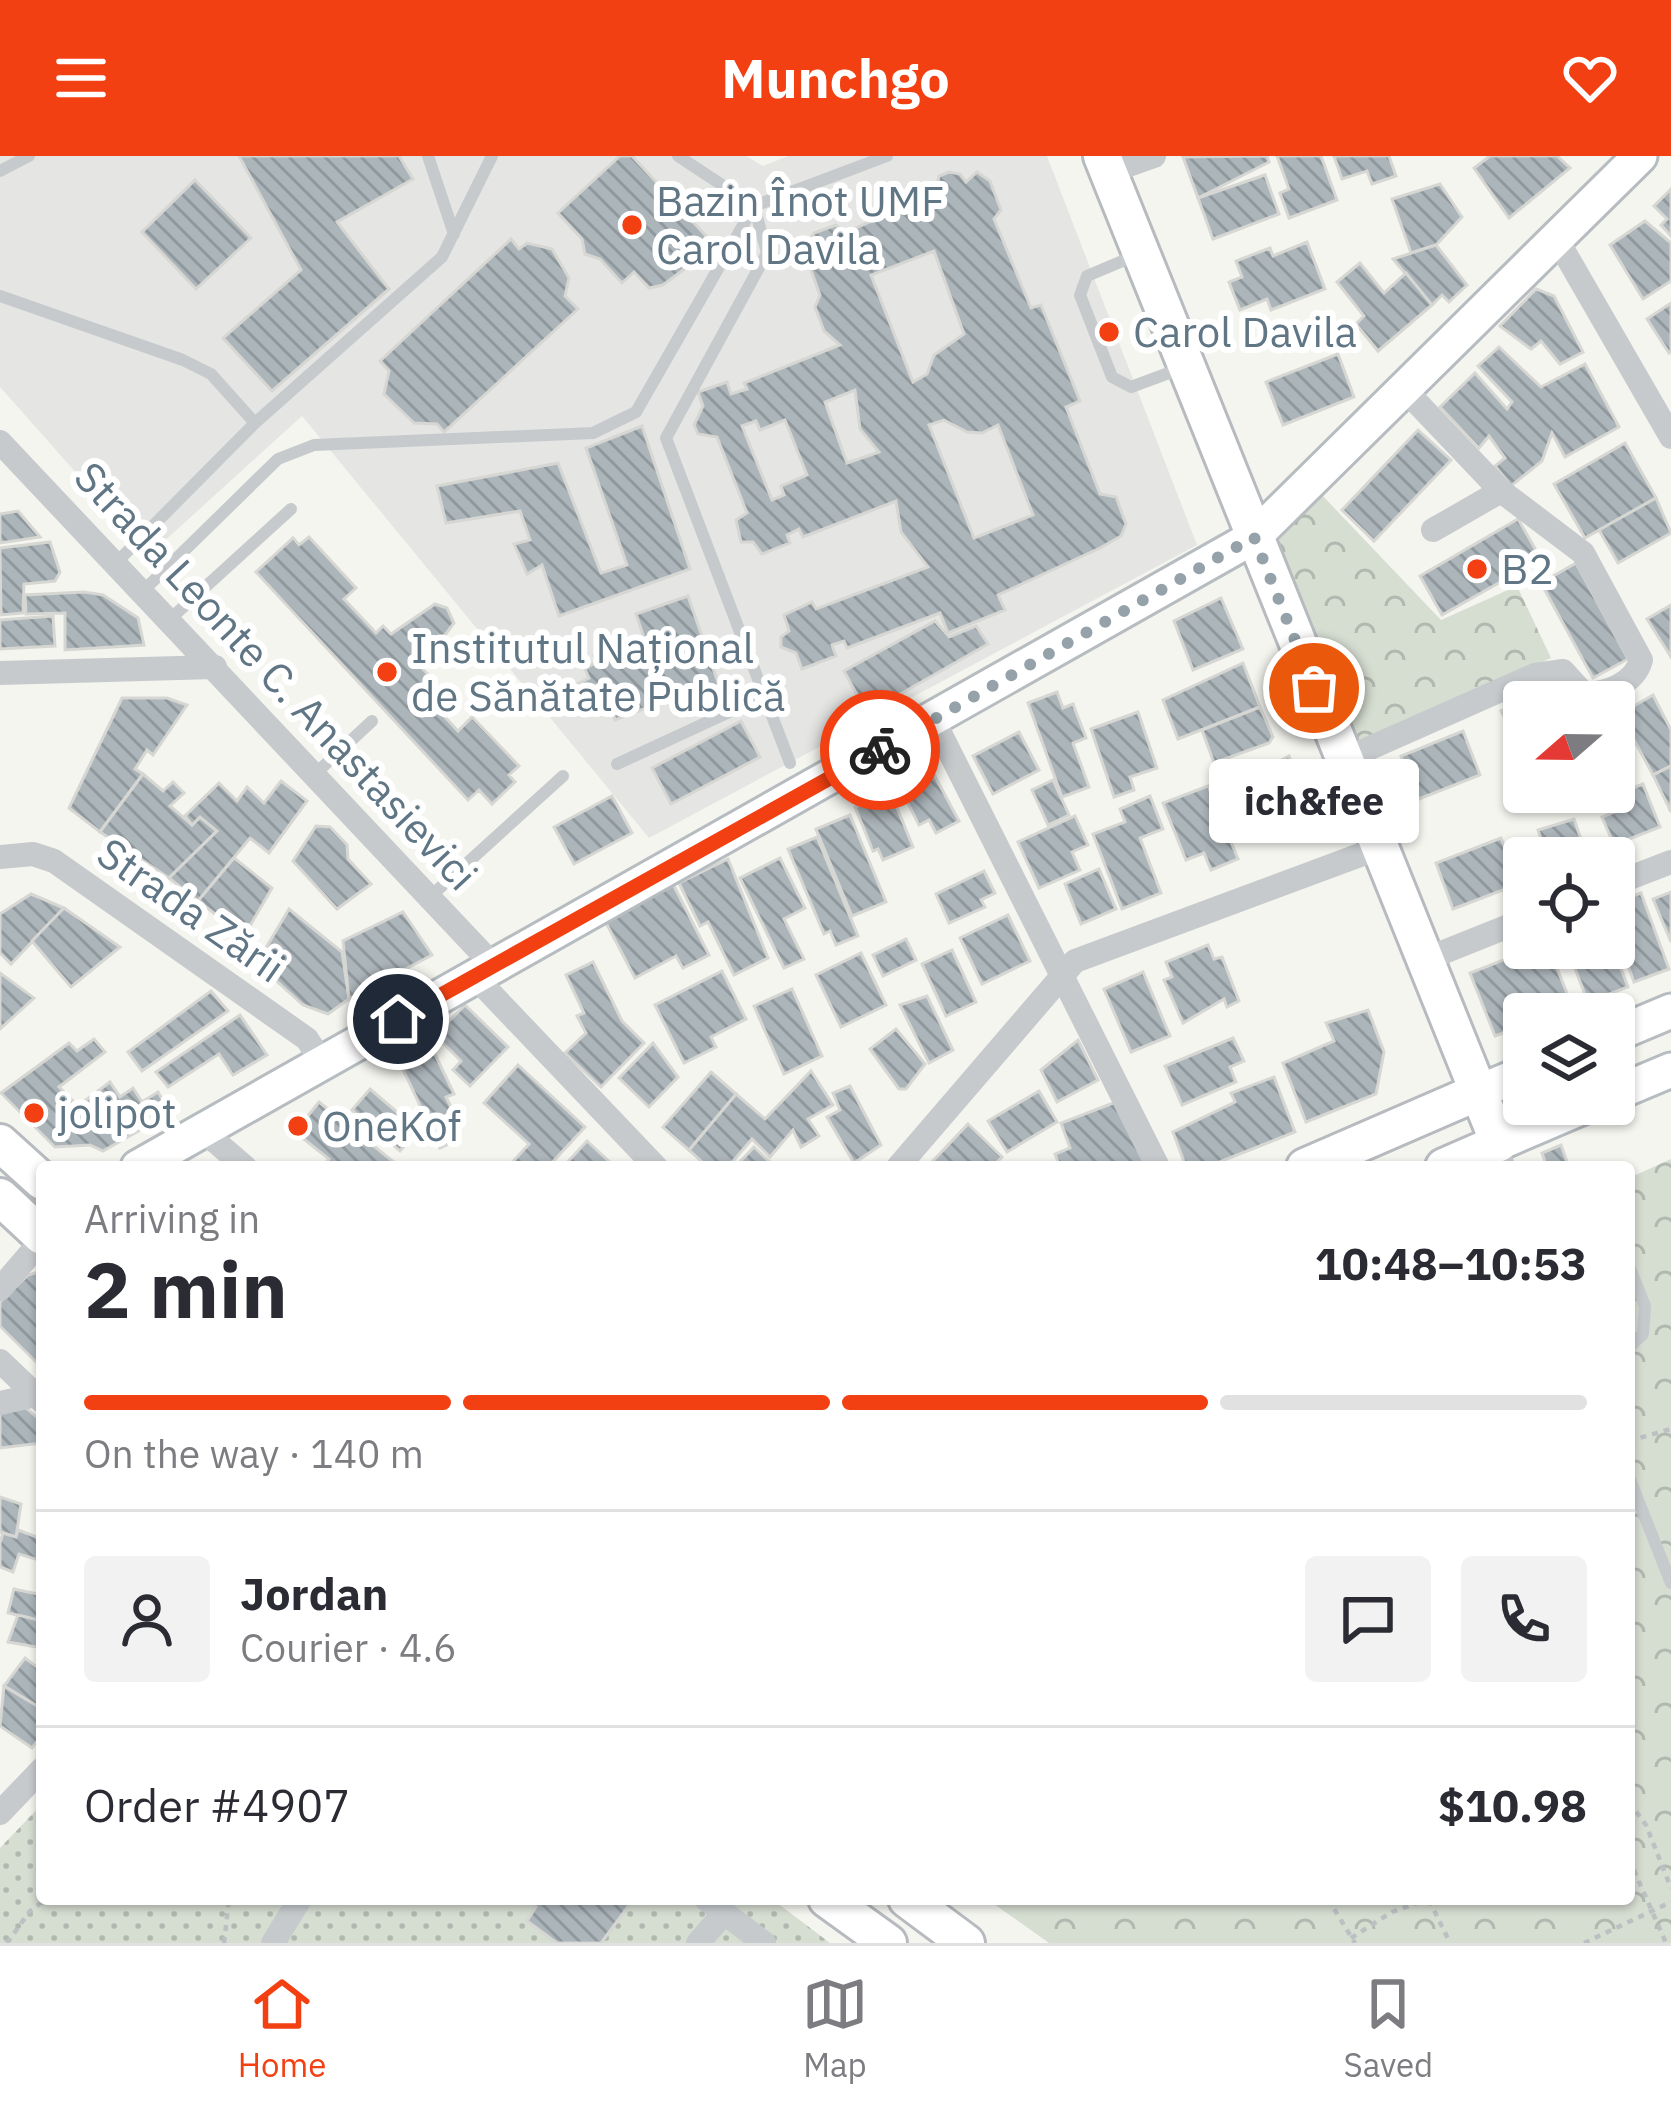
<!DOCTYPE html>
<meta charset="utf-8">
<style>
body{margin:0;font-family:"IBM Plex Sans",sans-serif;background:#f2f2f3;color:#2b2b33;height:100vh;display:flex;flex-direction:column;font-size:45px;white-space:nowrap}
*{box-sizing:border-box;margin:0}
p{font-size:39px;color:#7c7c81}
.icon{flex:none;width:66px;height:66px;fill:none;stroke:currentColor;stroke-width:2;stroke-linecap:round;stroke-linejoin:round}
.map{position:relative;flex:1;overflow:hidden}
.drawer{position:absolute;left:36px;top:1005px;width:1599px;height:744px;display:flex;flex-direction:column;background:#fff;border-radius:12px;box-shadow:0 3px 9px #0004}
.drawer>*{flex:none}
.needle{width:78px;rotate:250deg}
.controls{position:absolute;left:1503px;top:525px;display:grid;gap:24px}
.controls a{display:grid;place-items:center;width:132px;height:132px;border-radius:12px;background:#fff;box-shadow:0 3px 9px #0004;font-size:60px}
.pin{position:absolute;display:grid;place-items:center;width:102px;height:102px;color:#fff;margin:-51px;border:6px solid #fff;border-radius:50%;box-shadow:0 3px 12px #0007}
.courier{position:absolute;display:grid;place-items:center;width:120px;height:120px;margin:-60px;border:9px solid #f34012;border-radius:50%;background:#fff;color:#222;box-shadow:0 3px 15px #0007}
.bubble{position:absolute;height:84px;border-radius:12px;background:#fff;box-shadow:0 3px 9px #0004;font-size:39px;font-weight:800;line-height:84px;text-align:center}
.overview em{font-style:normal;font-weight:800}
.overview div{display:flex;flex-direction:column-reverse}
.overview{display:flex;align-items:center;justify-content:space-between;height:204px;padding:0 48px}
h1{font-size:78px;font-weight:800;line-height:90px}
.bar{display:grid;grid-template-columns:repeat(4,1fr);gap:18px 12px;align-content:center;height:144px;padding:0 48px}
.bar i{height:15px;border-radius:9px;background:#e1e1e2}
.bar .active{background:#f34012}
.bar p{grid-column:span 4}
.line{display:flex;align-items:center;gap:30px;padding:0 48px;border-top:3px solid #e1e1e2}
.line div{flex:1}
.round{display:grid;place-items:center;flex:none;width:126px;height:126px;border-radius:12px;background:#f2f2f3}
header{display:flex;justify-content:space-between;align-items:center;height:156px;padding:0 48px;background:#f34012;color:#fff;font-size:54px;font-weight:800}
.menu{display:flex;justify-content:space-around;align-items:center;height:168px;border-top:3px solid #e1e1e2;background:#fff;font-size:33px;color:#7c7c81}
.menu a{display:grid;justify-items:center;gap:6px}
.menu .active{color:#f34012}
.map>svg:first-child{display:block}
.built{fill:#e5e6e4}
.forest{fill:url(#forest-crowns)}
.garden{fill:url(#garden-dots)}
.building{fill:url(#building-back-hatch);stroke:#d6d6d3;stroke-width:3;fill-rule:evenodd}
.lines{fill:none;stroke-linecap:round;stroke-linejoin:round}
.secondary-casing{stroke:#b6bcc0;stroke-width:39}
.primary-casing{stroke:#b7bbbf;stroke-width:42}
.path{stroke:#bdc0c2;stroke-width:4.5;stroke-dasharray:6 6;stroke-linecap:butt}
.lane{stroke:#c7cacd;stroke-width:12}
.street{stroke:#c7cacd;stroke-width:24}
.secondary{stroke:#fff;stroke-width:33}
.primary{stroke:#fff;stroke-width:36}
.done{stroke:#95a2aa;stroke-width:12;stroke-dasharray:0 21.6}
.route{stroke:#f34012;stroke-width:15}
.poi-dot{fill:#f34012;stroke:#fff;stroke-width:4.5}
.labels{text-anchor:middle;stroke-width:12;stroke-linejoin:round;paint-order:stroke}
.poi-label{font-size:42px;fill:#617685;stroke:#fff;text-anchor:start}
.street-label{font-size:42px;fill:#617685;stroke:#fff}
</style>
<header><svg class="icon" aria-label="menu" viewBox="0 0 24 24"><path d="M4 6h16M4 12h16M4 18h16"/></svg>Munchgo<svg class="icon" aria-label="heart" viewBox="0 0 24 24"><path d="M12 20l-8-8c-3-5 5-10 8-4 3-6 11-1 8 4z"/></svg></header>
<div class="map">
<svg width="1671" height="1787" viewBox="0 0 1671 1787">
<defs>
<pattern id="forest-crowns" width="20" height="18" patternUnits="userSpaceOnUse" patternTransform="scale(3)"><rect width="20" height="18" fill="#d6ddd1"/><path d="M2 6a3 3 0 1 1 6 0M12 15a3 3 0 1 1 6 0" fill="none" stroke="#b1b8af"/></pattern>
<pattern id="garden-dots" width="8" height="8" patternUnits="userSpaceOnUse" patternTransform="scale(3)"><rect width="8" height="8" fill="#d6ddd1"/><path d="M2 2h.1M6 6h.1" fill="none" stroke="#b1b8af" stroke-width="1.8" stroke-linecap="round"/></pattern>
<pattern id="building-back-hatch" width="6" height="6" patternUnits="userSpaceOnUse" patternTransform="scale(3)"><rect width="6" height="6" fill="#acb5ba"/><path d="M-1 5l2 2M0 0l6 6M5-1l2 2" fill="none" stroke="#8f989d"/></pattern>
</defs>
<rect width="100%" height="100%" fill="#f5f5f0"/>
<path class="built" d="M0,0H746L763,10L788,0H1047L1197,389L649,682L302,260L149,399L0,231Z"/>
<g class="forest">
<path d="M1319,336L1441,464L1517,430L1551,502L1355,588L1272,379Z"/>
<path d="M1671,1003V1787H1049L987,1743H1629V1022Z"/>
</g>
<path class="garden" d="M42,1648V1743H772L830,1787H0V1692Z"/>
<g class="building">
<path d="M239,0H399L413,23L337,66L389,133L272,235L223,182L301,114Z"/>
<path d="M620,0H632L706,80L691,108L663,129L649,132L634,116L622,127L600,103L585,98L582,83L558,57Z"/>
<path d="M1267,0L1269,6L1198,42L1183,1Z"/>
<path d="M1277,0H1321L1337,44L1289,62L1280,37L1289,33Z"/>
<path d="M1334,0H1389L1396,20L1372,28L1367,15L1342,23Z"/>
<path d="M1490,0H1557L1570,12L1509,62L1474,12Z"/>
<path d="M949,16L960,18L966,26L977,16L990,25L1001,54L994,63L1031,152L1041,149L1080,245L1066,251L1100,338L1116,341L1126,368L1121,380L1100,392L998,439L1005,454L948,477L940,457L847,492L844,485L832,489L836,500L802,513L796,497L781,491V481L789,475L784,459L812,446L816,453L928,411L901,376L896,345L803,381L799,373L787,379L790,387L762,398L753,386H741L736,364L747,357L717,281L698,278L694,269L703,250L698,236L727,226L731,238L747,233L744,227L840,189L824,175L815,151L820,139L804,95L814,77L836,69L844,77L935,38L939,20ZM934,95L964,178L934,199L927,218L913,226L871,119ZM855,234L860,273L879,296L847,307L825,246ZM785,264L807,319L781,330L784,339L772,344L742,270L756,265L760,274ZM944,264L967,276L982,277L998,269L1033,359L974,382L929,269Z"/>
<path d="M1265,19L1279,58L1213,83L1198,42Z"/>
<path d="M195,24L251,82L196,133L142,76Z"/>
<path d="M1440,28L1462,61L1436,89L1411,97L1392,43Z"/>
<path d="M1671,33V80L1661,69L1667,63L1654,50Z"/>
<path d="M1645,65L1671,87V125L1643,143L1610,89Z"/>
<path d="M511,83L519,93L527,87L552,93L569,122L565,140L578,153L444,276L437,268L414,267L384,238L389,215L380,205Z"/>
<path d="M1307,86L1325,133L1271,154L1267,143L1240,154L1229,126L1242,121L1236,105L1270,92L1273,100Z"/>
<path d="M1436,89L1467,129L1449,146L1442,139L1432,149L1393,103Z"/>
<path d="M1360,107L1384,137L1406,117L1432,149L1378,195L1356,168L1364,160L1337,126Z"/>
<path d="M1536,133L1554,140L1583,196L1560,208L1541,185L1531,193L1500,170Z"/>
<path d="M1671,147V196L1669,197L1647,163Z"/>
<path d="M1499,191L1541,231L1585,208L1619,271L1565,301L1552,277L1542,305L1511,330L1495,310L1505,302L1489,280L1479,292L1440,251L1475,217L1507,253L1512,246L1478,210Z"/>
<path d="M1338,198L1354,241L1283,269L1266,226Z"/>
<path d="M642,270L690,413L559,460L542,409L527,418L514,388L530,384L520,355L446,367L437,330L558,307L601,417L627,409L586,292Z"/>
<path d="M1418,274L1451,304L1374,385L1342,354Z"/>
<path d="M1625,287L1656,342L1585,382L1554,328Z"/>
<path d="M1656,342L1671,377L1618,407L1599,374Z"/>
<path d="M18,355L40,381L0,387V358Z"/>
<path d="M1518,363L1541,403L1442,459L1420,420Z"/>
<path d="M309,381L356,432L344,443L376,477L383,470L391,478L435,448L447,452L454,467L421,511L430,521L418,532L458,575L472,561L519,610L509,619L515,626L492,648L479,634L468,644L256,416L293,382L299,389Z"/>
<path d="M50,386L60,416L55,425L24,428L23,457L1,459L0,392Z"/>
<path d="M1576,407L1628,503L1593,522L1541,427Z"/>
<path d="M84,436L103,439L138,462L144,489L65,494V457L26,458L25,439Z"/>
<path d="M688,440L723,541L677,560L666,536L653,541L657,548L615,564L613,557L604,559L599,553L586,560L576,556L569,548L570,532L589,522L585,513L596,506L594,500L635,486L637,491L646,488L636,458Z"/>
<path d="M1221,442L1243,493L1193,514L1174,465Z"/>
<path d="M1671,449V501L1647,463Z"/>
<path d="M53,460L55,490L0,493V464Z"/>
<path d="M935,465L949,481L976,470L988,488L867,557L844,515Z"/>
<path d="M1243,507L1260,551L1178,583L1163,544Z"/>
<path d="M1563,523L1575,546H1524V598L1501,555Z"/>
<path d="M1057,536L1063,552L1073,548L1086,582L1073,587L1089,631L1062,641L1028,547Z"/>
<path d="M1653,539L1671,574V610L1653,619L1620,558Z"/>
<path d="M122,542H167L187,549L153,599L147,594L135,613L143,618L100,676L69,652Z"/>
<path d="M1260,551L1273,581L1269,587L1214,607L1202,574Z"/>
<path d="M1138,556L1157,612L1130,621L1134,634L1114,641L1091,573Z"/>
<path d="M741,565L760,601L671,648L652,612Z"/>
<path d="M1463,575L1480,619L1419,643L1401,600Z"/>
<path d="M1019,576L1039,614L993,638L973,600Z"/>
<path d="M1289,600L1303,634L1237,660L1226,633Z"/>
<path d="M1671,610V656L1653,619Z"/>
<path d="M930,611L959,665L936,677L929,664L919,669L898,628Z"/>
<path d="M143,618L163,635L173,626L184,637L170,650L192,669L200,661L217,675L169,722L100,676Z"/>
<path d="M1053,624L1069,659L1048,669L1032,634Z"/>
<path d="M281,625L307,645L269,697L250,682L198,745L169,722L217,675L200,661L192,669L185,660L219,627L237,645L247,631L264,647Z"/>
<path d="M1643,628L1660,671L1614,689L1602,661L1617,655L1612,640Z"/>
<path d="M1208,630L1238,703L1211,714L1204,697L1186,704L1163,647Z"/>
<path d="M891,637L913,691L883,704L878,693L873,695L855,651Z"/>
<path d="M612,640L632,677L574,708L554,671Z"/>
<path d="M1150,640L1163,673L1140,682L1161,737L1122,753L1093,678L1125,666L1120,653Z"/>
<path d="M850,659L886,746L852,760L816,673Z"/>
<path d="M1075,660L1088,689L1072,696L1080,714L1039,732L1018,686Z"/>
<path d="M1574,663L1585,695L1575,702H1547L1538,674Z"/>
<path d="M316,670L330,671L347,689L348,703L371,728L337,753L293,705Z"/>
<path d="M817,681L858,780L836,789L830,775L824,778L788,693Z"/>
<path d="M1501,682L1506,694L1526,686L1532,702H1524V726L1453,753L1436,707Z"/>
<path d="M234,702L272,732L244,780L198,745Z"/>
<path d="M780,702L805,752L784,763L804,803L784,812L740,722Z"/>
<path d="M728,703L768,802L734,819L708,766L700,770L679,727Z"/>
<path d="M1099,713L1116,753L1081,768L1065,728Z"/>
<path d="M984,715L995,737L981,744L985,751L949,767L936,738Z"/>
<path d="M673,728L709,799L683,812L676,800L635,822L604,763Z"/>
<path d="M1671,736V786L1653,743Z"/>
<path d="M1641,737L1669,813L1634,826L1614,771V747Z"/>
<path d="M31,738L64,752L11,808L0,797V758Z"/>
<path d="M64,752L120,791L71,831L32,785Z"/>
<path d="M289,753L342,796L349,843L328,858L303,849L257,807Z"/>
<path d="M403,756L432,799L349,843L343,785Z"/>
<path d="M1008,759L1030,805L982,828L960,782Z"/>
<path d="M906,783L916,804L883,820L873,799Z"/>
<path d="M1208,789L1214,803L1222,801L1239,845L1227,851L1224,843L1183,867L1164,824L1172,821L1166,806Z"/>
<path d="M1534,792H1549L1572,850L1552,858H1524V869L1495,880L1470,817Z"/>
<path d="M1567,792H1613L1628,831L1588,846Z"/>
<path d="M952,794L976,846L946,860L922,808Z"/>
<path d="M861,797L886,849L841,871L816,819Z"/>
<path d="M593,806L622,865L644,887L601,931L565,897L586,877L577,860L584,857L566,819Z"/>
<path d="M722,815L746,863L711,881L716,891L684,907L655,849Z"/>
<path d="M1143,816L1170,880L1131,896L1104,833Z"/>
<path d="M0,817L34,842L0,873Z"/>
<path d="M792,833L822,900L784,918L754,850Z"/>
<path d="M211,835L228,855L142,915L128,896Z"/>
<path d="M927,840L953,894L929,907L900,849Z"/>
<path d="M465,849L508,891L470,930L453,914L461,905L435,879Z"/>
<path d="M1368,854L1384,896L1376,938L1306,966L1283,907L1334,885L1326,867Z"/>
<path d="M240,859L267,899L233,919L219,898L168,931L156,916Z"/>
<path d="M896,873L925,908L906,933H899L870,893Z"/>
<path d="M1233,882L1244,905L1230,911L1236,926L1182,949L1165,910Z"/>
<path d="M94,883L105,896L59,931L78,950L110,926L120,941L133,932L142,946L158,936L170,957L103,995L90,989L55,991L1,937L69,887L77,895Z"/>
<path d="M1078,884L1098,924L1057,946L1041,914Z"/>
<path d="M653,887L678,921L649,951L619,922Z"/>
<path d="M431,890L454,938L446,941L460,969L450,974L455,985L440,992L399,905Z"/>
<path d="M518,909L585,971L548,1011H508L529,988L484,947Z"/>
<path d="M811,915L833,949L808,963L819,980L801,991L793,974L770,1001L752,983L728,1011H708L689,994L736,938L765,963Z"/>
<path d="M711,916L736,938L689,994L663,971Z"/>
<path d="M1274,921L1295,976L1207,1011H1186L1173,976L1235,946L1231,937Z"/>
<path d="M850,930L881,989L854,1007L827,961L840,954L833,937Z"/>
<path d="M370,933L418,974L400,995L352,954Z"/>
<path d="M1039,935L1057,966L1007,996L988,965Z"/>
<path d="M1121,944L1147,1011H1060L1055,998L1070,992L1061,967Z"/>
<path d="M319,946L400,1011H323L329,1003L295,976Z"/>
<path d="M968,968L1002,1001L992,1011H937L932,1006Z"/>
<path d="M587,985L615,1011H563Z"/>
<path d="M1561,989L1569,1011H1547L1542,997Z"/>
<path d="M754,991L775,1011H743L739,1007Z"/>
<path d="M42,1115V1212L0,1170V1146L28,1119Z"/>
<path d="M25,1251L42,1266V1287L0,1292V1256Z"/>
<path d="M0,1341L21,1348L16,1381L0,1376Z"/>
<path d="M18,1374L42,1383V1405L19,1398L13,1416L0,1411V1387L3,1377L16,1381Z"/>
<path d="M14,1433L42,1439V1465L8,1457Z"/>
<path d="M18,1459L42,1465V1492L8,1486Z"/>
<path d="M25,1502L42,1515V1553L4,1530Z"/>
<path d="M4,1530L42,1553V1579L32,1592L0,1570Z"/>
<path d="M525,1743H623L630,1748L601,1787H557L527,1765L536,1751Z"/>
</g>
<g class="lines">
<defs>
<g id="secondary">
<path d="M1614,879L1671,855"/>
<path d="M1478,936L1524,917"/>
<path d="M1614,938L1671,914"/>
<path d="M1499,987L1590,948"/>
<path d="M138,1011L1254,381L1640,0"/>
</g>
<g id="primary">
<path d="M1102,0L1499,987L1444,1011"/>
<path d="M0,987L42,1025"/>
<path d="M1305,1011L1478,936"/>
<path d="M0,1041L42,1080"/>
<path d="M827,1743L888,1787"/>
<path d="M907,1743L966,1787"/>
</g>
</defs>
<use href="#secondary" class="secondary-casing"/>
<use href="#primary" class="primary-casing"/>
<g class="path">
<path d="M1629,1285L1671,1273"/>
<path d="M1629,1646L1646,1669L1671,1732"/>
<path d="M1629,1703L1666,1787"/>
<path d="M1328,1743L1355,1787"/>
<path d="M1429,1744L1450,1787"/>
<path d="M1351,1782L1392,1756L1428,1743"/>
<path d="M7,1787L30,1755L46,1743"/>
<path d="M224,1787L229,1743"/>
<path d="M1584,1787L1671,1746"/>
</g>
<g class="lane">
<path d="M428,0L454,78"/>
<path d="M678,0L754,50L767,97L666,282L790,607"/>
<path d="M0,15L29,0"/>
<path d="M1139,98L1087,120L1080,139L1112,221L1131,231L1185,211"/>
<path d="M0,140L183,204L211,218L255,267"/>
<path d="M115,408L255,267L442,101L492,0"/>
<path d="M142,436L278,303L314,289L593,277L636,256L754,50L887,0"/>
<path d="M169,464L291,353"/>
<path d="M617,608L764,540"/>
<path d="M315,618L372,565"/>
<path d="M432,739L563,620"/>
<path d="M1500,988L1510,1011"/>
<path d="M1629,1110L1645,1150L1643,1178L1629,1191"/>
<path d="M1629,1321L1671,1427"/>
</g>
<g class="street">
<path d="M1109,16L1154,0"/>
<path d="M1555,80L1671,281"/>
<path d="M0,286L494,810"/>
<path d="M1433,374L1501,335"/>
<path d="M0,517L215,511"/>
<path d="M934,565L1158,1011"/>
<path d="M1614,577L1621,591"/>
<path d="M1343,604L1535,519L1563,515L1583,537C1606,539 1635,527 1641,504L1583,397L1501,335L1404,233"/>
<path d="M0,701L33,698L54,705L307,883L322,906"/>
<path d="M1614,728L1671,706"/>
<path d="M1424,804L1524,764"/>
<path d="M475,821L656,1011"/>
<path d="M202,974L245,1011"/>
<path d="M898,1011L1075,805L1379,692"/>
<path d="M0,1133L42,1084"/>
<path d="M0,1205L42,1245"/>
<path d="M0,1247L36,1239"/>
<path d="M0,1657L42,1613"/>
<path d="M706,1743L764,1787"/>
<path d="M273,1787L300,1743"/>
<path d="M698,1787L724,1757"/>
</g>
<use href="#secondary" class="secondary"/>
<use href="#primary" class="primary"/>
</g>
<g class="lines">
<path class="done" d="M880,594L1254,381L1314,532"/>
<path class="route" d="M398,863L880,594"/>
</g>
<g class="poi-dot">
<circle cx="632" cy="69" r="12"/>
<circle cx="1109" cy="176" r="12"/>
<circle cx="1477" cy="413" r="12"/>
<circle cx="387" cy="516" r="12"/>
<circle cx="34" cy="957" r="12"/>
<circle cx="298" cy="970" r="12"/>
</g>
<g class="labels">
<g class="poi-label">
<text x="656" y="60">Bazin Înot UMF<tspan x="656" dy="48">Carol Davila</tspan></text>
<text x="1133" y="191">Carol Davila</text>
<text x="1501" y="428">B2</text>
<text x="411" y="507">Institutul Național<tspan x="411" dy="48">de Sănătate Publică</tspan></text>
<text x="58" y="972">jolipot</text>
<text x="322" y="985">OneKof</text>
</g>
<g class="street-label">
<text transform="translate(276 520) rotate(47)" y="15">Strada Leonte C. Anastasievici</text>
<text transform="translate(191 754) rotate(35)" y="15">Strada Zării</text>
</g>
</g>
</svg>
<div class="controls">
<a><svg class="needle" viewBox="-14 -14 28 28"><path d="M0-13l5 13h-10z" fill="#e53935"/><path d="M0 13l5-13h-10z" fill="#7c7c81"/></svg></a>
<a><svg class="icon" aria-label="locate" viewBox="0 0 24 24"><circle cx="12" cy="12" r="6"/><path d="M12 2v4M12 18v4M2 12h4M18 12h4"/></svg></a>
<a><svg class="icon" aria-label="layers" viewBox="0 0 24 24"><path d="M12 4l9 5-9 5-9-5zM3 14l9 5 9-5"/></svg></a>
</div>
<div class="pin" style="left:1314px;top:532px;background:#ea580c"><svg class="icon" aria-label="bag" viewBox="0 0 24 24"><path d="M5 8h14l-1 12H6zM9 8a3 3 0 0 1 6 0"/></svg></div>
<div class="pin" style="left:398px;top:863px;background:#1f2937"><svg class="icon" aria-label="home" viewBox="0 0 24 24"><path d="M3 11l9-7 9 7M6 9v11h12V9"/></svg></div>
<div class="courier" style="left:880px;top:594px"><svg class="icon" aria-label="bike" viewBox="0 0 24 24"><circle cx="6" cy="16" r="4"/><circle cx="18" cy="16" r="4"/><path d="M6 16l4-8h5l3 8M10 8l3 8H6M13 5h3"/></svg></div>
<div class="bubble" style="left:1209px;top:603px;width:210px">ich&amp;fee</div>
<section class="drawer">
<div class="overview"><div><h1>2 min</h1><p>Arriving in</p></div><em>10:48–10:53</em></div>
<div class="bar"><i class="active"></i><i class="active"></i><i class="active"></i><i></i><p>On the way · 140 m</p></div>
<div class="line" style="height:216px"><a class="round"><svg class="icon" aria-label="person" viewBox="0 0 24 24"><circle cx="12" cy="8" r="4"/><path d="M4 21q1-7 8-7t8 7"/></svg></a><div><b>Jordan</b><p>Courier · 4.6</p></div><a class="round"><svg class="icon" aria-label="chat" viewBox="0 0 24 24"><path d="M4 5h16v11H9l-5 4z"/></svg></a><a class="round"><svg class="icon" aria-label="phone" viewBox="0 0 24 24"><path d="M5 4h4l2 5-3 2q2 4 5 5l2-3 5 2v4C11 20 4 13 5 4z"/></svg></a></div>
<div class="line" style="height:156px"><div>Order #4907</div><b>$10.98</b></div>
</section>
</div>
<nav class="menu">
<a class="active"><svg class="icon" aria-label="home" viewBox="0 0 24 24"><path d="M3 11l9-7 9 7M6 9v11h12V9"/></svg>Home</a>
<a><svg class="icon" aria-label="map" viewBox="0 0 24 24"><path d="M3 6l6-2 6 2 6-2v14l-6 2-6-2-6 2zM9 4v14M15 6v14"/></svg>Map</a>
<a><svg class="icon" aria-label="saved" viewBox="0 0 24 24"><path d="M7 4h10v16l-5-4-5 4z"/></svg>Saved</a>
</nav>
